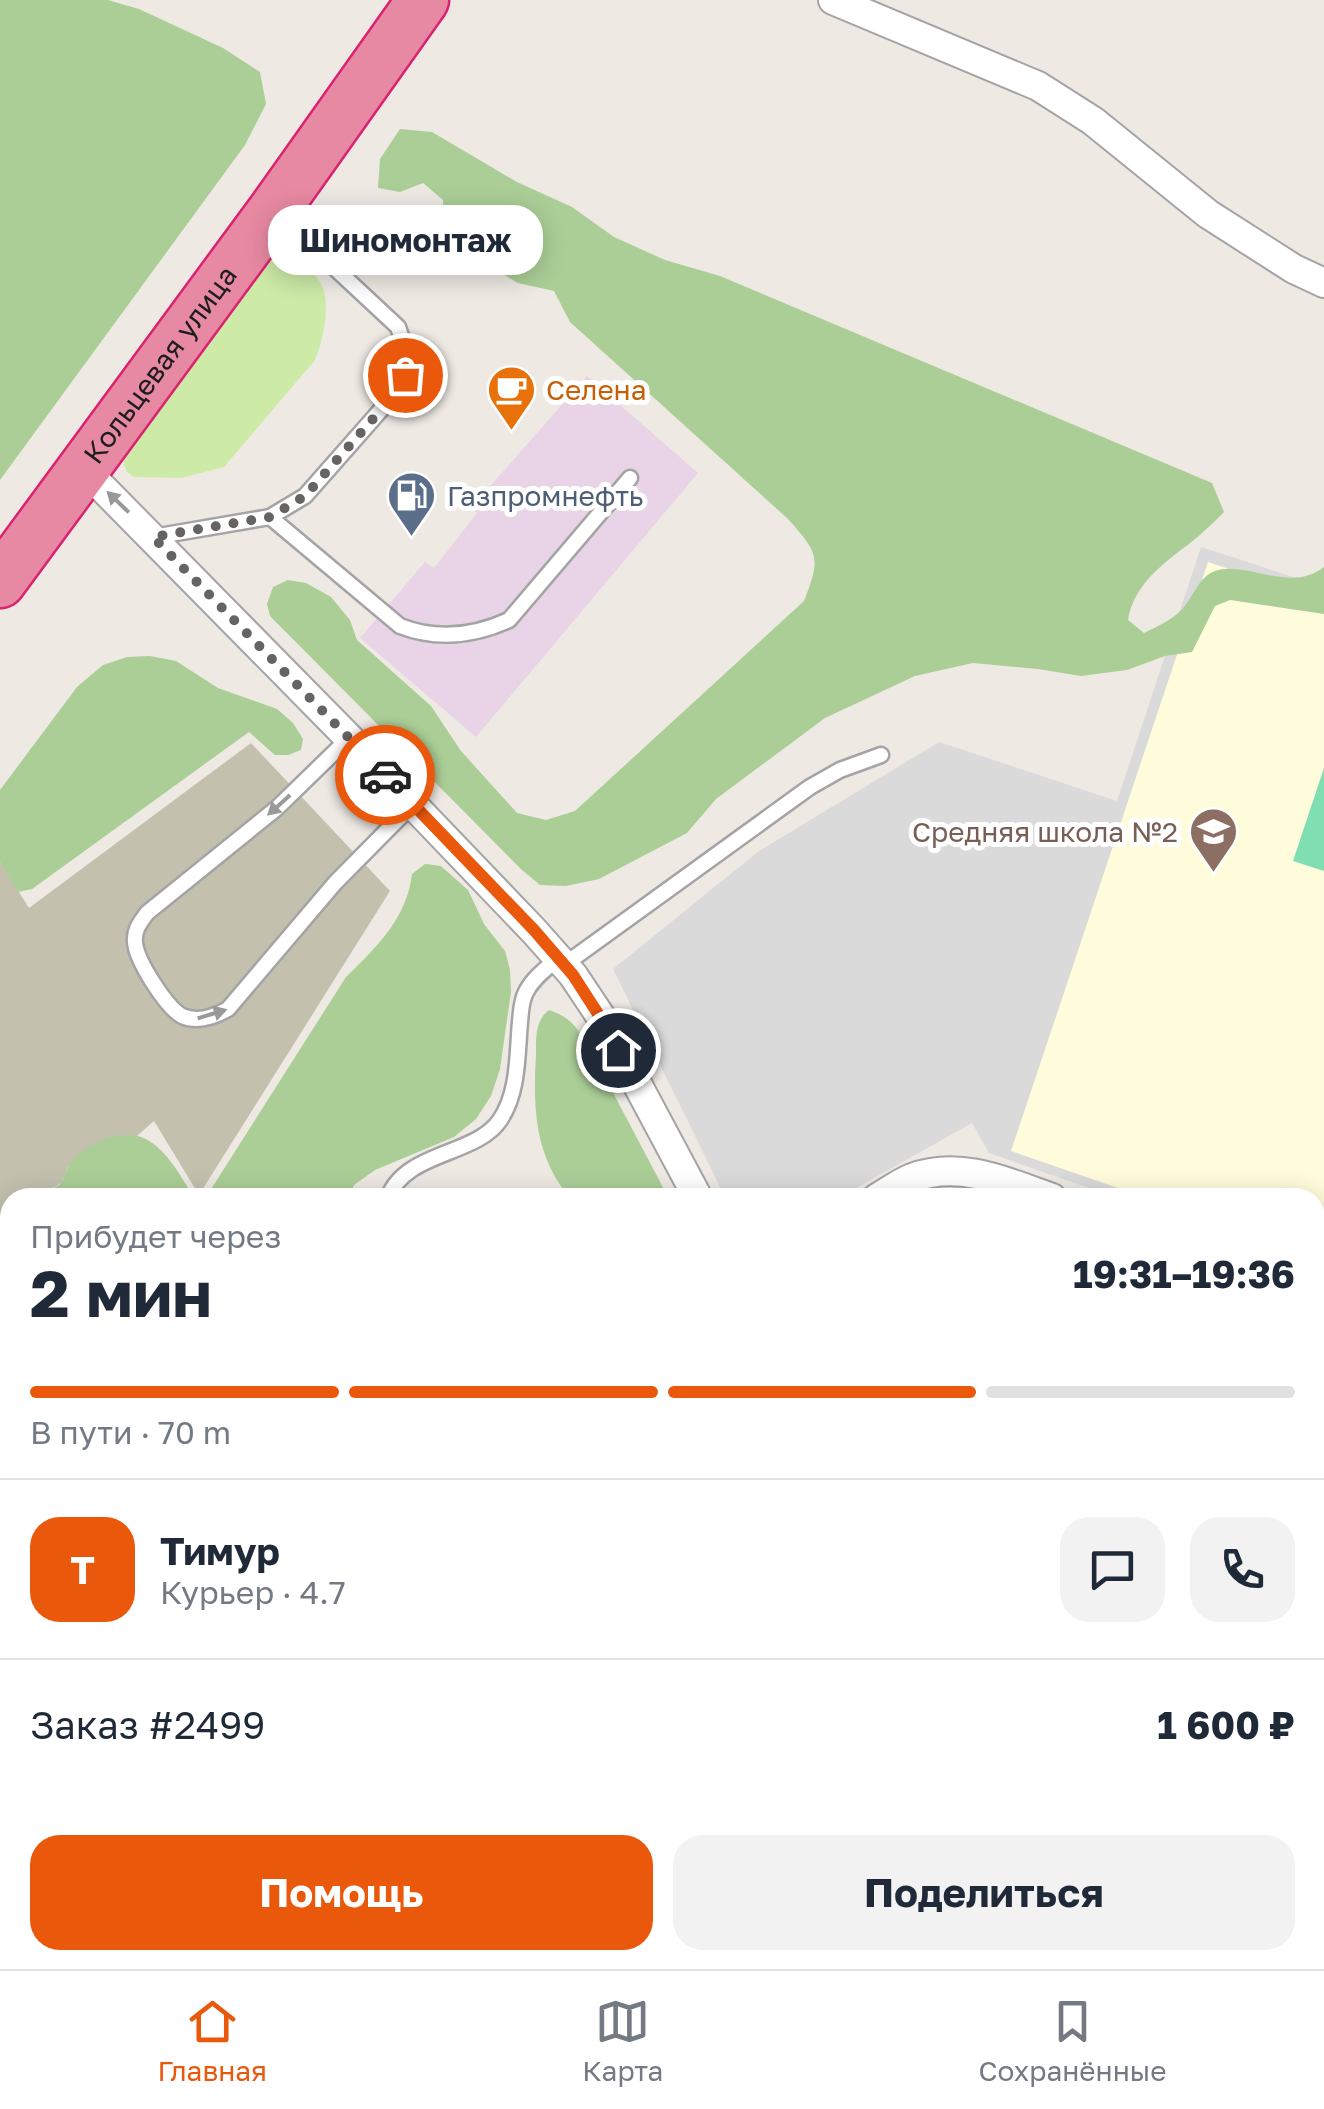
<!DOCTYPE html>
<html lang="ru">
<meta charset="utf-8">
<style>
body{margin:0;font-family:"Golos Text",sans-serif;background:#f2f2f3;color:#1f2937;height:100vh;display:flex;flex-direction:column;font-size:38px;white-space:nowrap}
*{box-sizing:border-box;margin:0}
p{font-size:32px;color:#747a83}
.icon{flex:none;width:55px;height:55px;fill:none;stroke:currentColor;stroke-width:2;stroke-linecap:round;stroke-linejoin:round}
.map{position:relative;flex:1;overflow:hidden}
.sheet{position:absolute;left:0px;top:1188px;width:1325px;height:782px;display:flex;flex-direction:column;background:#fff;border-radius:30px 30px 0 0;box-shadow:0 5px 25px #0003}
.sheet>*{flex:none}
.pin{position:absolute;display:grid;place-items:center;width:85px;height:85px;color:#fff;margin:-42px;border:5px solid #fff;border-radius:50%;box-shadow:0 2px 10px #0007}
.courier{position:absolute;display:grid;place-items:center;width:100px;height:100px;margin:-50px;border:8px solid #ea580c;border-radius:50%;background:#fff;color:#222;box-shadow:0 2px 12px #0007}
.bubble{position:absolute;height:70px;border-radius:30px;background:#fff;box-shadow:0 5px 25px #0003;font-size:32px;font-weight:700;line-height:70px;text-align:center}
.overview em{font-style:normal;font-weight:700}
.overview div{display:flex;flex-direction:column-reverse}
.overview{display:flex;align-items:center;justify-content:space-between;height:170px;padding:0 30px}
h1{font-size:65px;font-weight:700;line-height:75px}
.bar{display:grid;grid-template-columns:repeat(4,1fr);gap:15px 10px;align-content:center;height:120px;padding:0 30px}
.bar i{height:12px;border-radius:8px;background:#e0e1e3}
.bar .selected{background:#ea580c}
.bar p{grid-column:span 4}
.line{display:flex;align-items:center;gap:25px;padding:0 30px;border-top:2px solid #e0e1e3}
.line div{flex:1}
.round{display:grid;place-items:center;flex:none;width:105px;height:105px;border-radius:30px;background:#f2f2f3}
.cta{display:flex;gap:20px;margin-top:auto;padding:20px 30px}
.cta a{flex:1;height:115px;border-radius:30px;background:#ea580c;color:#fff;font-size:40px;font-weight:700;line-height:115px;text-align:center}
.cta a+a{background:#f2f2f3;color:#1f2937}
.menu{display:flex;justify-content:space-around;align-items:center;height:140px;border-top:2px solid #e0e1e3;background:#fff;font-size:28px;color:#747a83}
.menu a{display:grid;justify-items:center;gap:5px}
.menu .selected{color:#ea580c}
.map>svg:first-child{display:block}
.residential{fill:#dbdada}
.industrial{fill:#e8d4e6}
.education{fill:#fffcdb}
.construction{fill:#c3c1ae}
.grass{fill:#cdeaa7}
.forest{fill:#abce97}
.pitch{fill:#7fdfb2}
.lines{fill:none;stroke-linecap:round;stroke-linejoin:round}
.lane-casing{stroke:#a4a4a4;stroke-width:19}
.street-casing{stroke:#a4a4a4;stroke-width:32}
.highway-casing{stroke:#da2270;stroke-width:55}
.lane{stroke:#fff;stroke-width:14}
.street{stroke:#fff;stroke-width:28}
.highway{stroke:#e789a2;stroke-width:50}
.oneway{fill:#999}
.done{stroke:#666462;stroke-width:10;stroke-dasharray:0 18}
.route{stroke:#ea580c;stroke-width:12}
.labels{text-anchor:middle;stroke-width:10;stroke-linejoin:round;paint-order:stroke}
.street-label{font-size:28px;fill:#1d1d1d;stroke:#fff}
.food-label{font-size:28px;fill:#c56008;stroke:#fff;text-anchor:start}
.service-label{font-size:28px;fill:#4e5e75;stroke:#fff;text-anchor:start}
.education-label{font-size:28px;fill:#785e54;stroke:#fff;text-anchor:end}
</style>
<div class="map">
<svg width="1324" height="1969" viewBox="0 0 1324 1969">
<rect width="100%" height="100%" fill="#eee9e3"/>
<path class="residential" d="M1201,547L1324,587V1308L1315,1292V1198L1115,1197L989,1153L972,1123L840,1197H725L613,969L759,851L939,742L1117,801Z"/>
<g class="industrial">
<path d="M587,376L698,473L476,737L360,638L425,562L434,568L477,513L471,508Z"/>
<path d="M10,1667V1772L0,1762V1672Z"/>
<path d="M69,1960H417L475,1969H54Z"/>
</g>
<path class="education" d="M1208,562L1324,600V1287L1315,1270V1198L1144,1197L1011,1151Z"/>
<path class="construction" d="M251,743L390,891L199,1195L154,1121L137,1136H113L68,1167L62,1182L55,1187L39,1191L28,1197L10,1198V1219L0,1241V862L29,908Z"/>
<path class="grass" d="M280,254C293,255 299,260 308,269C314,275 320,280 323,288C330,308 323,341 315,360L224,467L181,478L134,477L127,472L124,465L125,451L271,257Z"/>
<g class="forest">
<path d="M0,0H108L139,9L223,48L260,72L266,104L245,145L0,480Z"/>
<path d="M400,129L432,132L517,182L572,207L614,237L665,260L720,276L1212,483L1224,512C1216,520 1208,528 1200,535C1170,560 1135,579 1128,620L1144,633C1158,626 1174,619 1184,607C1194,595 1199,577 1215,571C1246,560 1290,594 1324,567V614L1230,600L1215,606L1192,652L1165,656L1127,670L1081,676L1038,669L973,663L915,676L825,718L716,799L687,833L599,879L566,886L540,885L522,870L270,616L267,604L273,587L288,580L306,583L331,597L350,620L357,640L431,706L461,751L517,813L546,820L575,811L804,601C821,558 819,554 788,519L570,322L554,291L518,283L482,262L443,227V200L423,183L400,192L378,188L380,159Z"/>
<path d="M150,656L176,661L218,688L277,709L293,723L303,739L301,750L288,755H275L249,732L32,889L18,892L0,862V790L77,687L103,665L127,657Z"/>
<path d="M425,864L441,866L468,890L484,924L505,951L510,970L511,992L500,1069L491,1096L476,1119L454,1137L375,1170L354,1185L348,1197H206L346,977C376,948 407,918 412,874Z"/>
<path d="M549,1010C571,1017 577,1028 589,1047L668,1197H569C534,1154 533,1107 536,1054C536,1037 535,1021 549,1010Z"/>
<path d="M113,1136C121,1136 131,1134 138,1136C165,1144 180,1176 194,1197H28C37,1192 51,1191 59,1185C65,1179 63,1177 67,1170C76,1151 95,1143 113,1136Z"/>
<path d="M10,1219V1293L0,1291V1241Z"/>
</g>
<path class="pitch" d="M1324,768V871L1293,861Z"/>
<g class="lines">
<defs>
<g id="lane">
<path d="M270,517L400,626C436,640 474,636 509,620L630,478"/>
<path d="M153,537L270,517L305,496L394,395L405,375V348L398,327L281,218"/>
<path d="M349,738L277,808L147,913C140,923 134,929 135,942C136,960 166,1007 182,1016C198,1023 214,1017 228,1009L335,883L413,804"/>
<path d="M564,965L810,787L840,770L881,755"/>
<path d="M388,1198C405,1151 476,1156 500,1120C519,1092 517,1054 520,1022C521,1012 521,1001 526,992C533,978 547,968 558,958"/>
<path d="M1315,1270L1324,1266"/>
<path d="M1315,1501L1324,1496"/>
<path d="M0,1721L10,1715"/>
<path d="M0,1843L10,1848"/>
<path d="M518,1960L525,1969"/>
</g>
<g id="street">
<path d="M833,0L1038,86L1093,121L1208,214L1294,269L1324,283"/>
<path d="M82,467L349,738L534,931L573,975L603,1020L698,1198"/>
<path d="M877,1198C889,1191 900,1183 912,1178C960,1160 1007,1182 1052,1198"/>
<path d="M1315,1330L1324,1346"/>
</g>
<g id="highway">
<path id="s1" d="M0,582L274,210L423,0"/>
</g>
</defs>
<use href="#lane" class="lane-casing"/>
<use href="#street" class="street-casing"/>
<use href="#highway" class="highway-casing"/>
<use href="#lane" class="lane"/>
<use href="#street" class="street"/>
<use href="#highway" class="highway"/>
</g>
<defs><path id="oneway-solid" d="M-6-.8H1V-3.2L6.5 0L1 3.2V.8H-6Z" transform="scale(2.5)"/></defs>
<g class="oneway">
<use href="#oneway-solid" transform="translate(118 502) rotate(-136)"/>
<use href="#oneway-solid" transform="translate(279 805) rotate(138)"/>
<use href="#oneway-solid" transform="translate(212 1014) rotate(-17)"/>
</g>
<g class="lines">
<path class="done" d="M385,775L153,537L270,517L305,496L394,395L405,375"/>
<path class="route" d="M385,775L534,930L573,975L602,1020L618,1050"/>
</g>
<defs>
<symbol id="cafe-pin" viewBox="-11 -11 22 30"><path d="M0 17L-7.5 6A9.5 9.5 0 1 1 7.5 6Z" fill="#e8710a" stroke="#fff"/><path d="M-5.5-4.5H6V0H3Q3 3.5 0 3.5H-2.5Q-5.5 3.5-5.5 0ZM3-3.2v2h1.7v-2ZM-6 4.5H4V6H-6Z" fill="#fff"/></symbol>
<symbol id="fuel-pin" viewBox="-11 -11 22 30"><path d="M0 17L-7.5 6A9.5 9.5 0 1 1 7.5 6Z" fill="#5c6f8a" stroke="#fff"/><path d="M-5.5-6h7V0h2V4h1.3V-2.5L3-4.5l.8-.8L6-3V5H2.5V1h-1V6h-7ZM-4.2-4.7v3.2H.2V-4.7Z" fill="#fff"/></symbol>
<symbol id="school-pin" viewBox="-11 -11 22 30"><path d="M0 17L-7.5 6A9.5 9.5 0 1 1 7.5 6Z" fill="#8d6e63" stroke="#fff"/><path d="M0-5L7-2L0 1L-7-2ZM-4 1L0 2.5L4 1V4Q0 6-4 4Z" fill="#fff"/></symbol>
</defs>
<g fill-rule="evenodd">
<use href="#cafe-pin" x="484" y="362" width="55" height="75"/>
<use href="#fuel-pin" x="384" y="468" width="55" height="75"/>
<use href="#school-pin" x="1186" y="804" width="55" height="75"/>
</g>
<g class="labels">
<g class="street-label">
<text dy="10" stroke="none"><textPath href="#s1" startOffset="270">Кольцевая улица</textPath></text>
</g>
<g class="food-label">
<text x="546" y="400">Селена</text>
</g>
<g class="service-label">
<text x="447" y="506">Газпромнефть</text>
</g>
<g class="education-label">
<text x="1178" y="842">Средняя школа №2</text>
</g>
</g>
</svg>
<div class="pin" style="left:405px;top:375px;background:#ea580c"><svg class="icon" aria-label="bag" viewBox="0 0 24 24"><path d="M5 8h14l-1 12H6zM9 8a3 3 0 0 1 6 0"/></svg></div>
<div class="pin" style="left:618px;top:1050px;background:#1f2937"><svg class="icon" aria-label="home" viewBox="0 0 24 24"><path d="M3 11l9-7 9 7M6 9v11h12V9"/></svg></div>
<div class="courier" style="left:385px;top:775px"><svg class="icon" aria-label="car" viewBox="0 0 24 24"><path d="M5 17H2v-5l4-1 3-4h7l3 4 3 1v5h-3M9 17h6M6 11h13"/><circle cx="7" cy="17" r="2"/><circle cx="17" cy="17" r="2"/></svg></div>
<div class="bubble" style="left:268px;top:205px;width:275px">Шиномонтаж</div>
<section class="sheet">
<div class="overview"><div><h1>2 мин</h1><p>Прибудет через</p></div><em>19:31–19:36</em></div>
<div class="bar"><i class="selected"></i><i class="selected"></i><i class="selected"></i><i></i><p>В пути · 70 m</p></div>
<div class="line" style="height:180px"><b class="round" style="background:#ea580c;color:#fff">Т</b><div><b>Тимур</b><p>Курьер · 4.7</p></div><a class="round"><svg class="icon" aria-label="chat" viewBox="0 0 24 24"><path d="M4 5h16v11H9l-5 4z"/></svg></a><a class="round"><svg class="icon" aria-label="phone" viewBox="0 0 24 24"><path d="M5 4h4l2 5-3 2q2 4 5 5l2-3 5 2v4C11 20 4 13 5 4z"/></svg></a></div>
<div class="line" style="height:130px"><div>Заказ #2499</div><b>1 600 ₽</b></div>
<div class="cta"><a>Помощь</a><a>Поделиться</a></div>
</section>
</div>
<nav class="menu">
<a class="selected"><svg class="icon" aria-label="home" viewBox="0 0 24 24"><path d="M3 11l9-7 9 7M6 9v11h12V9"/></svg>Главная</a>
<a><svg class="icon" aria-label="map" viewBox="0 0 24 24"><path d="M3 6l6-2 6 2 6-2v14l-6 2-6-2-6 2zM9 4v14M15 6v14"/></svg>Карта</a>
<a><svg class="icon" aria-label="saved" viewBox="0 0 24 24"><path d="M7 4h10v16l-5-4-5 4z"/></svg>Сохранённые</a>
</nav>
